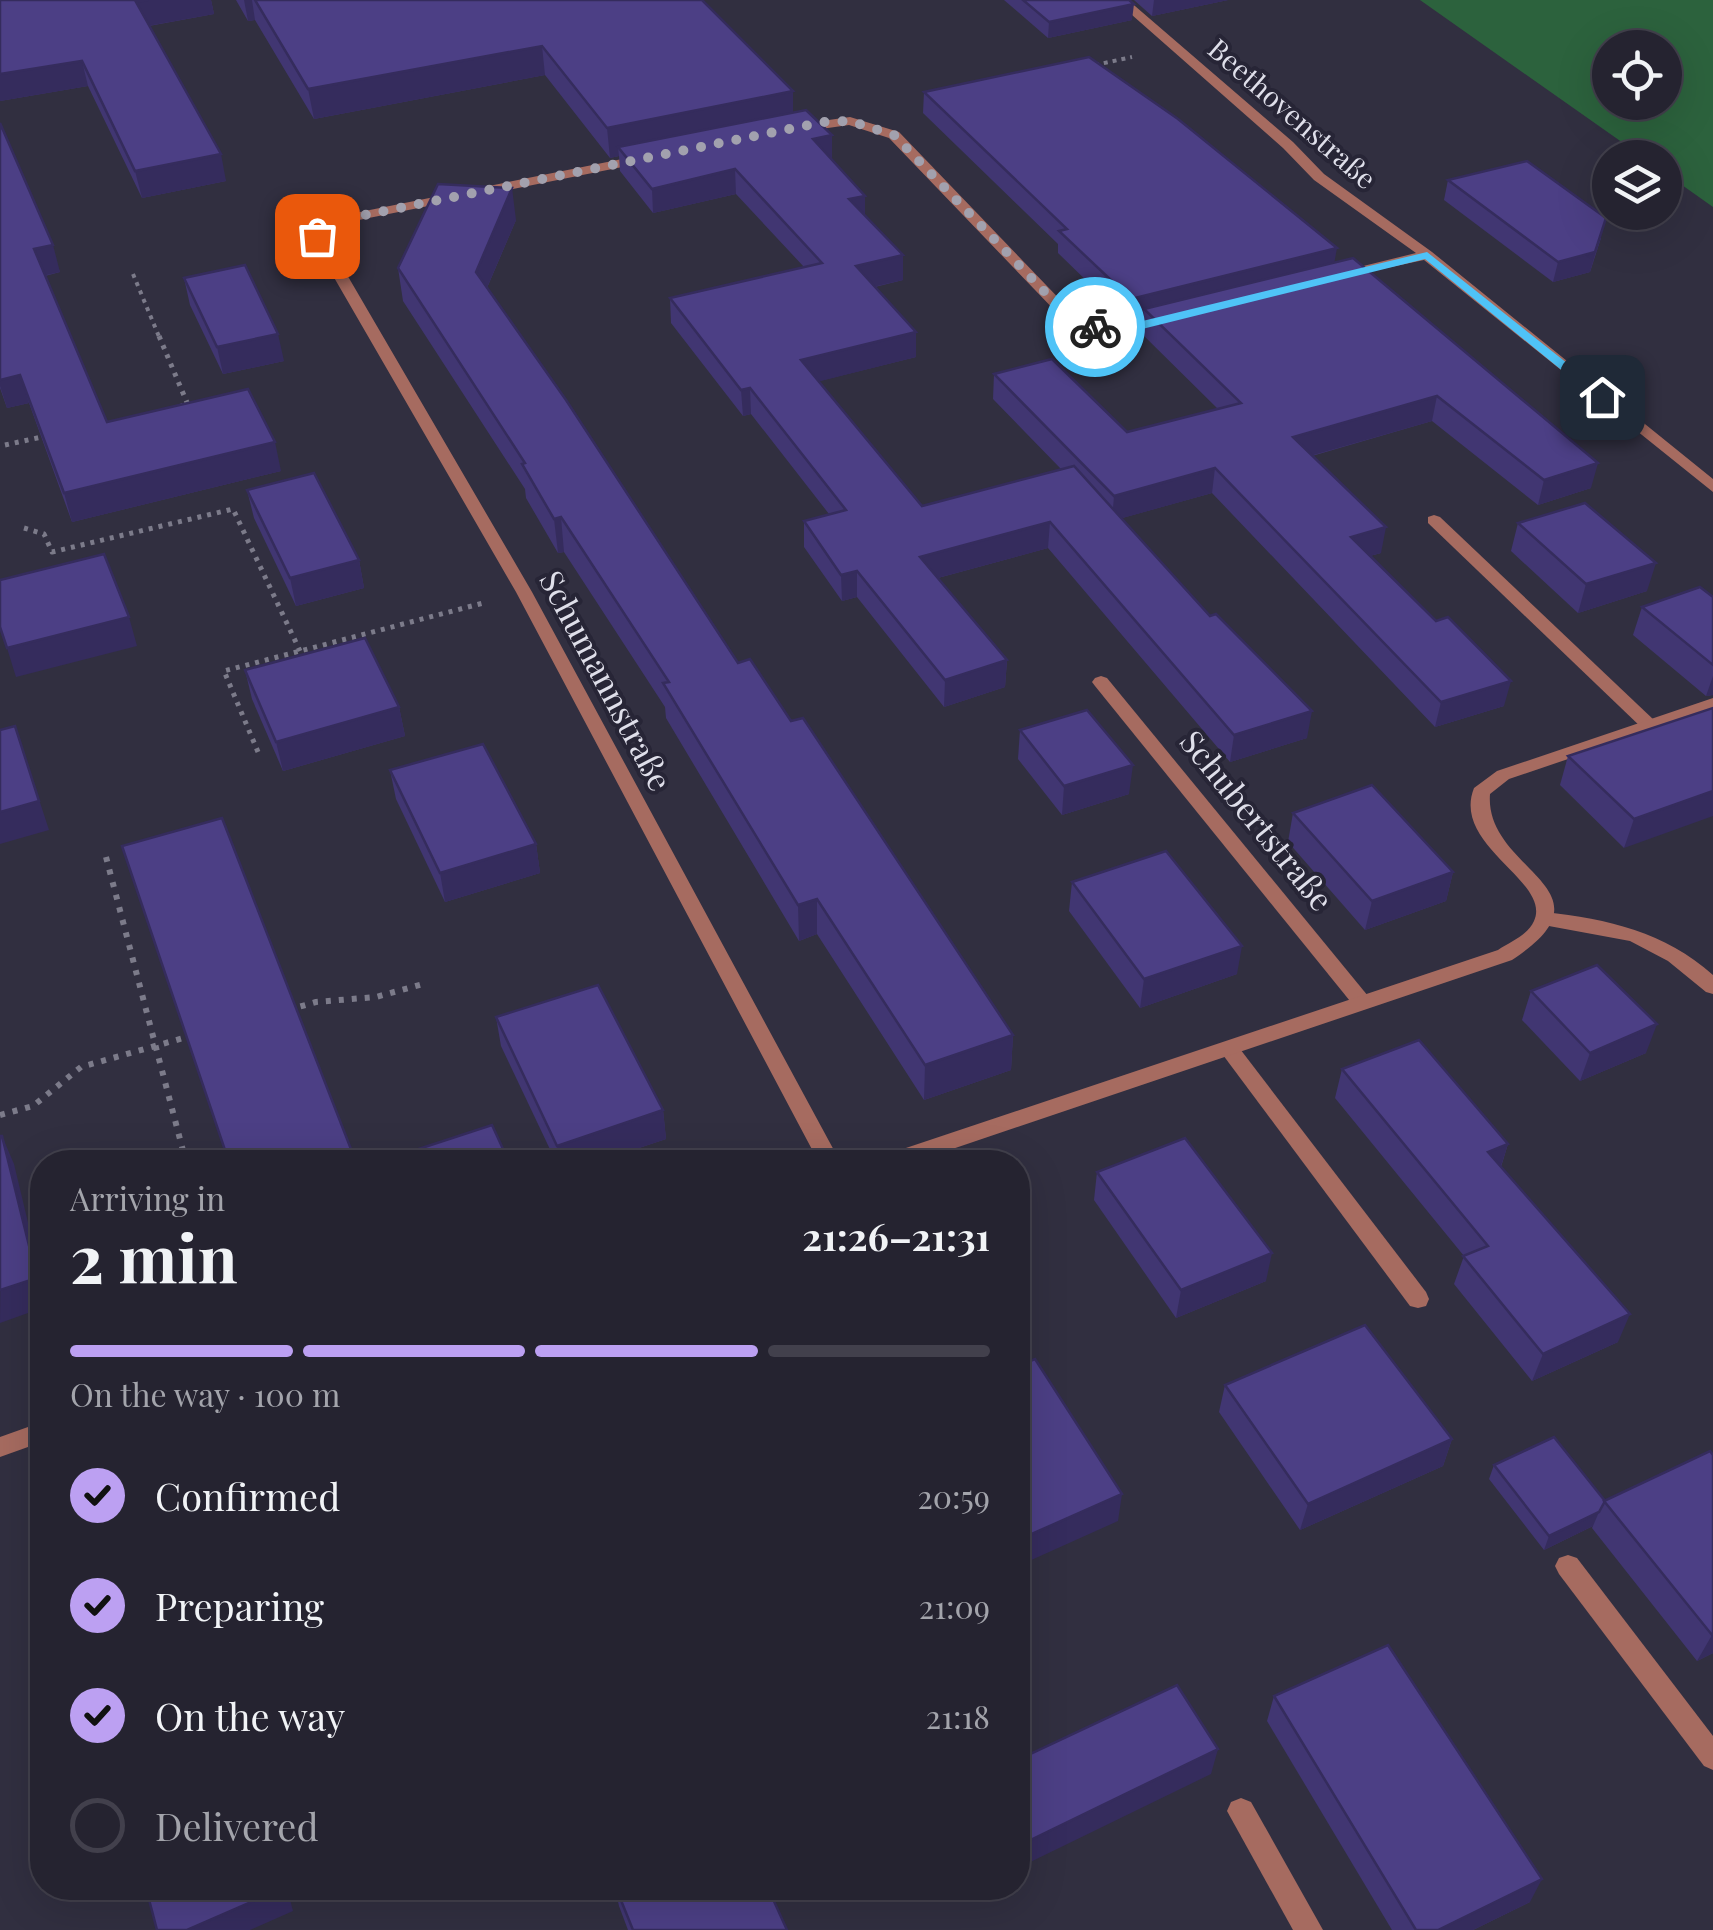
<!DOCTYPE html>
<meta charset="utf-8">
<style>
body{margin:0;font-family:"Playfair Display",serif;background:#312f3c;color:#f1f3f6;height:100vh;display:flex;flex-direction:column;font-size:38px;white-space:nowrap}
*{box-sizing:border-box;margin:0}
p{font-size:32px;color:#a3a4ab}
.icon{flex:none;width:55px;height:55px;fill:none;stroke:currentColor;stroke-width:2;stroke-linecap:round;stroke-linejoin:round}
.map{position:relative;flex:1;overflow:hidden}
.side{position:absolute;left:30px;top:1150px;width:1000px;height:750px;display:flex;flex-direction:column;background:#252330;border-radius:40px;box-shadow:0 10px 40px #0002,0 0 0 2px #42404c}
.side>*{flex:none}
.tools{position:absolute;left:1592px;top:30px;display:grid;gap:20px}
.tools a{display:grid;place-items:center;width:90px;height:90px;border-radius:50%;background:#252330;box-shadow:0 10px 40px #0002,0 0 0 2px #42404c;font-size:50px}
.pin{position:absolute;display:grid;place-items:center;width:85px;height:85px;color:#fff;margin:-42px;border-radius:20px;box-shadow:0 5px 15px #0006}
.courier{position:absolute;display:grid;place-items:center;width:100px;height:100px;margin:-50px;border:8px solid #4fc3f7;border-radius:50%;background:#fff;color:#222;box-shadow:0 2px 12px #0007}
.head em{font-style:normal;font-weight:700}
.head div{display:flex;flex-direction:column-reverse}
.head{display:flex;align-items:center;justify-content:space-between;height:170px;padding:0 40px}
h1{font-size:65px;font-weight:700;line-height:75px}
.bar{display:grid;grid-template-columns:repeat(4,1fr);gap:15px 10px;align-content:center;height:120px;padding:0 40px}
.bar i{height:12px;border-radius:8px;background:#42404c}
.bar .current{background:#bca0f2}
.bar p{grid-column:span 4}
ol{padding:0 40px;list-style:none}
li{display:flex;align-items:center;gap:30px;height:110px}
li p{margin-inline-start:auto}
li .icon{padding:10px;border-radius:50%;background:#bca0f2;color:#111;stroke-width:4}
li:last-child{color:#a3a4ab}
li i{width:55px;height:55px;border:5px solid #42404c;border-radius:50%}
.map>svg:first-child{display:block}
.green{fill:#2c623d;fill-rule:evenodd}
.lines{fill:none;stroke-linecap:round;stroke-linejoin:round}
.path-far2{stroke:#7c7b8a;stroke-width:4;stroke-dasharray:4 5;stroke-linecap:butt}
.path-far1{stroke:#7c7b8a;stroke-width:5;stroke-dasharray:4 6;stroke-linecap:butt}
.path{stroke:#7c7b8a;stroke-width:6;stroke-dasharray:5 8;stroke-linecap:butt}
.service{fill:#a66b60;fill-rule:evenodd}
.minor{fill:#a66b60;fill-rule:evenodd}
.wall{fill:#413672}
.shaded-wall{fill:#352c5d}
.building{fill:#4c3f85;stroke:#352c5d;stroke-width:2.5}
.route{fill:#4fc3f7}
.done{stroke:#a2a1ae;stroke-width:10;stroke-dasharray:0 18}
.labels{text-anchor:middle;stroke-width:8;stroke-linejoin:round;paint-order:stroke}
.far-street-label{font-size:28px;fill:#dfdfea;stroke:#272536}
.street-label{font-size:32px;fill:#dfdfea;stroke:#272536}
</style>
<div class="map">
<svg width="1713" height="1930" viewBox="0 0 1713 1930">
<rect width="100%" height="100%" fill="#312f40"/>
<path class="green" d="M1420,0H1713V207L1665,173V158L1643,157ZM1610,48H1665V102H1610Z"/>
<g class="lines">
<g class="path-far2">
<path d="M1095,65L1132,57"/>
<path d="M133,274L160,339"/>
</g>
<g class="path-far1">
<path d="M159,336L188,405L181,406"/>
<path d="M5,445L46,436"/>
<path d="M24,528L44,534L52,552L233,509L300,651"/>
<path d="M258,752L224,671L487,602"/>
</g>
<g class="path">
<path d="M106,857L186,1162"/>
<path d="M288,1010L316,1002L376,997L423,984"/>
<path d="M0,1115L33,1106L81,1067L194,1035"/>
</g>
<g class="service">
<path d="M1434,515L1440,517L1655,721L1658,725L1655,729H1643L1428,523V517Z"/>
<path d="M1101,676L1107,678L1368,996L1371,1001L1368,1006H1354L1095,686L1092,682L1095,678Z"/>
<path d="M1545,912C1608,919 1665,932 1713,975V994L1706,992L1668,961L1630,941L1538,924L1535,919L1538,914Z"/>
<path d="M1230,1042L1237,1045L1426,1292L1429,1299L1426,1306L1418,1308L1410,1306L1223,1055L1220,1050L1223,1045Z"/>
<path d="M1568,1555L1577,1558L1713,1736V1770L1704,1766L1559,1574L1555,1566L1559,1558Z"/>
<path d="M1241,1798L1251,1802L1323,1930H1293L1227,1811L1231,1802Z"/>
</g>
<g class="minor">
<path d="M1115,0H1128L1293,142L1324,174L1432,252L1713,479V492L1424,260L1339,278V272L1416,253L1314,180L1283,148Z"/>
<path d="M850,117L899,132L1071,311C1103,325 1131,323 1165,316L1172,320C1141,340 1093,332 1061,317L889,138L849,125L793,133L787,129L793,125Z"/>
<path d="M647,154L654,158L652,161L349,222L325,237L532,592L836,1154L869,1156L872,1162H813L816,1157L516,592L310,236L345,215Z"/>
<path d="M1713,698V710L1509,779L1490,794C1484,872 1621,888 1512,960L914,1162H879L882,1156L1498,950C1510,942 1528,935 1534,921C1552,881 1451,846 1474,788L1497,771Z"/>
<path d="M42,1422V1442L0,1457V1437Z"/>
</g>
</g>
<g class="wall">
<path d="M0,0H211L214,14L149,26L226,181L142,198L88,86L0,101Z"/>
<path d="M236,0H702L793,91V112L832,159L865,196V216L903,280L875,287L916,357L819,381L922,506L1061,469L993,399L994,374L1127,432L1218,409L1141,333L1143,317L1128,321L1058,253V244L923,113L924,92L1334,263L1591,488L1538,505L1432,421L1312,456L1381,553L1370,556L1504,706L1435,727L1212,493L1122,518L1307,738L1230,762L1048,548L938,578L1007,660L1005,687L944,707L857,597L842,601L804,547V521L829,514L751,414L743,416L671,323L670,298L804,267L736,194L653,213L620,171L619,156L610,158L545,75L314,119L255,20L248,21Z"/>
<path d="M1004,0H1129L1132,20L1048,38Z"/>
<path d="M1134,0H1228L1152,16Z"/>
<path d="M0,123L60,272L45,276L107,422L281,471L72,522L29,403L7,408L0,388Z"/>
<path d="M1448,180L1601,238L1590,272L1553,282L1444,200Z"/>
<path d="M516,220L487,288L738,663L791,721L1013,1035L1011,1070L924,1100L817,934L799,941L666,718L665,707L564,552L558,553L526,498L525,489L403,301L398,268Z"/>
<path d="M184,278L284,361L223,374L190,305Z"/>
<path d="M247,490L359,560L364,588L296,606L254,518Z"/>
<path d="M1518,523L1647,591L1578,613L1511,551Z"/>
<path d="M1713,597V695L1706,696L1633,635L1642,607Z"/>
<path d="M245,670L399,707L405,736L283,771L252,699Z"/>
<path d="M1713,708L1624,848L1560,785L1568,756Z"/>
<path d="M1020,730L1129,794L1062,815L1018,759Z"/>
<path d="M390,770L536,844L540,873L445,902L396,799Z"/>
<path d="M1293,813L1453,872L1446,901L1365,930L1288,842Z"/>
<path d="M1072,882L1237,974L1140,1008L1069,911Z"/>
<path d="M1531,991L1646,1053L1580,1081L1522,1020Z"/>
<path d="M496,1017L663,1110L666,1139L597,1162H556L501,1046Z"/>
<path d="M1342,1069L1508,1144L1501,1167L1618,1342L1532,1381L1454,1284L1464,1256L1335,1098Z"/>
<path d="M1097,1172L1266,1281L1176,1318L1094,1200Z"/>
<path d="M1225,1385L1452,1439L1443,1466L1300,1530L1219,1412Z"/>
<path d="M1710,1451L1713,1653L1697,1661L1592,1528L1593,1526L1544,1550L1489,1479L1494,1465L1605,1501Z"/>
<path d="M1274,1696L1530,1902L1473,1930H1392L1267,1721Z"/>
<path d="M615,1888H768L787,1930H628L619,1906Z"/>
<path d="M948,1888H978L954,1899Z"/>
</g>
<g class="shaded-wall">
<path d="M148,0H211L214,14L142,27L136,2Z"/>
<path d="M244,0H252L255,20L248,21Z"/>
<path d="M1154,0H1228L1152,16Z"/>
<path d="M1134,4L1132,20L1048,38L1049,22Z"/>
<path d="M542,46L545,75L314,119L308,89Z"/>
<path d="M82,61L88,86L0,101V74Z"/>
<path d="M793,91V120L618,147L619,156L610,158L607,128Z"/>
<path d="M832,135V159L813,139Z"/>
<path d="M221,154L226,181L142,198L135,171Z"/>
<path d="M735,169L736,194L653,213L652,189Z"/>
<path d="M512,188L516,220L480,304L476,272Z"/>
<path d="M865,196V220L849,199Z"/>
<path d="M1606,218L1590,272L1553,282L1558,262Z"/>
<path d="M53,245L60,272L42,276L34,249Z"/>
<path d="M1337,248L1333,270L1144,309L1143,317L1128,321L1131,299Z"/>
<path d="M903,255V280L856,291V266Z"/>
<path d="M916,332V357L801,386V360Z"/>
<path d="M278,334L284,361L223,374L217,347Z"/>
<path d="M20,375L29,403L7,408L0,386V380Z"/>
<path d="M750,388L751,414L743,416L741,390Z"/>
<path d="M1437,396L1432,421L1289,462L1293,437Z"/>
<path d="M275,442L281,471L72,522L64,493Z"/>
<path d="M1598,463L1591,488L1538,505L1544,480Z"/>
<path d="M1215,468L1212,493L1112,521L1114,496Z"/>
<path d="M561,517L564,552L558,553L554,519Z"/>
<path d="M1050,522L1048,548L919,583L920,557Z"/>
<path d="M1386,527L1381,553L1346,562L1351,537Z"/>
<path d="M359,560L364,588L296,606L290,578Z"/>
<path d="M1656,563L1647,591L1578,613L1586,584Z"/>
<path d="M857,571V597L842,601L841,575Z"/>
<path d="M129,617L137,646L16,677L7,648Z"/>
<path d="M1007,660L1005,687L944,707L945,680Z"/>
<path d="M1713,676V695L1706,696Z"/>
<path d="M1511,681L1504,706L1435,727L1441,702Z"/>
<path d="M399,707L405,736L283,771L276,742Z"/>
<path d="M1312,711L1307,738L1230,762L1234,735Z"/>
<path d="M15,726L49,830L0,844V812Z"/>
<path d="M1133,765L1129,794L1062,815L1064,786Z"/>
<path d="M1713,791V816L1624,848L1634,819Z"/>
<path d="M536,844L540,873L445,902L440,873Z"/>
<path d="M1453,872L1446,901L1365,930L1372,901Z"/>
<path d="M817,899V934L799,941L798,905Z"/>
<path d="M1242,946L1237,974L1140,1008L1144,979Z"/>
<path d="M1657,1024L1646,1053L1580,1081L1590,1053Z"/>
<path d="M1013,1035L1011,1070L924,1100L925,1065Z"/>
<path d="M663,1110L666,1139L597,1162H559L557,1146Z"/>
<path d="M2,1136L14,1164L42,1281V1308L0,1323Z"/>
<path d="M1508,1144L1499,1172L1488,1152Z"/>
<path d="M1272,1253L1266,1281L1176,1318L1181,1290Z"/>
<path d="M1630,1314L1618,1342L1532,1381L1543,1354Z"/>
<path d="M1452,1439L1443,1466L1300,1530L1308,1504Z"/>
<path d="M1122,1494L1118,1521L1018,1566V1540Z"/>
<path d="M1599,1512L1593,1526L1544,1550L1549,1536Z"/>
<path d="M1713,1634V1653L1697,1661L1712,1635Z"/>
<path d="M1218,1749L1211,1774L1018,1868V1846Z"/>
<path d="M1542,1879L1530,1902L1473,1930H1438Z"/>
<path d="M283,1888H287L293,1911L250,1930H187Z"/>
<path d="M469,1888H494L472,1897Z"/>
<path d="M955,1888H978L954,1899Z"/>
</g>
<g class="building">
<path d="M0,0H148L136,2L221,154L135,171L82,61L0,74Z"/>
<path d="M255,0H702L793,91L607,128L542,46L308,89Z"/>
<path d="M1023,0H1129L1134,4L1049,22Z"/>
<path d="M1089,57L1178,119L1337,248L1131,299L1059,231L1067,229L924,92Z"/>
<path d="M806,110L832,135L813,139L865,196L849,199L903,255L856,266L916,332L801,360L922,506L1074,466L1210,616L1216,614L1312,711L1234,735L1050,522L920,557L1007,660L945,680L857,571L841,575L804,521L846,510L750,388L741,390L670,298L822,263L735,169L652,189L618,147Z"/>
<path d="M0,123L53,245L34,249L107,422L248,389L275,442L64,493L20,375L0,380Z"/>
<path d="M1527,161L1606,218L1595,252L1558,262L1448,180Z"/>
<path d="M438,184L512,188L476,272L566,400L738,663L750,659L791,721L803,718L1013,1035L925,1065L817,899L798,905L663,683L669,682L561,517L554,519L522,464L525,463L398,268Z"/>
<path d="M1353,258L1598,463L1544,480L1437,396L1293,437L1386,527L1351,537L1436,621L1448,617L1511,681L1441,702L1215,468L1114,496L994,374L1052,359L1127,432L1241,403L1144,309Z"/>
<path d="M245,265L278,334L217,347L184,278Z"/>
<path d="M314,473L359,560L290,578L247,490Z"/>
<path d="M1585,503L1656,563L1586,584L1518,523Z"/>
<path d="M104,554L129,617L7,648L0,627V580Z"/>
<path d="M1700,587L1713,597V665L1642,607Z"/>
<path d="M365,638L399,707L276,742L245,670Z"/>
<path d="M1713,708V791L1634,819L1568,756Z"/>
<path d="M1087,710L1133,765L1064,786L1020,730Z"/>
<path d="M15,726L39,801L0,812V730Z"/>
<path d="M483,744L536,844L440,873L390,770Z"/>
<path d="M1372,785L1453,872L1372,901L1293,813Z"/>
<path d="M222,818L356,1162H229L122,846Z"/>
<path d="M1166,851L1242,946L1144,979L1072,882Z"/>
<path d="M1597,965L1657,1024L1590,1053L1531,991Z"/>
<path d="M598,985L663,1110L557,1146L496,1017Z"/>
<path d="M1419,1040L1508,1144L1488,1152L1630,1314L1543,1354L1463,1256L1488,1246L1342,1069Z"/>
<path d="M492,1125L509,1162H379Z"/>
<path d="M0,1136H2L37,1278L0,1290Z"/>
<path d="M1185,1138L1272,1253L1181,1290L1097,1172Z"/>
<path d="M1365,1325L1452,1439L1308,1504L1225,1385Z"/>
<path d="M1035,1359L1122,1494L1018,1540V1366Z"/>
<path d="M1554,1437L1605,1501L1599,1512L1549,1536L1494,1465Z"/>
<path d="M1710,1451L1713,1455V1634L1712,1635L1604,1501Z"/>
<path d="M1388,1645L1542,1879L1438,1930H1416L1274,1696Z"/>
<path d="M1177,1685L1218,1749L1018,1846V1751L1022,1758Z"/>
<path d="M146,1888H283L187,1930H157Z"/>
<path d="M616,1888H768L787,1930H633Z"/>
</g>
<path class="route" d="M1427,252L1606,394V399H1597L1425,259L1122,334L1089,327L1095,323L1122,326Z"/>
<g class="lines">
<path class="done" d="M317,236L345,219L824,122L850,121L894,135L1066,314L1095,327"/>
</g>
<g class="labels">
<g class="far-street-label">
<text transform="translate(1292 114) rotate(41)" y="10">Beethovenstraße</text>
</g>
<g class="street-label">
<text transform="translate(605 681) rotate(62)" y="11">Schumannstraße</text>
<text transform="translate(1256 821) rotate(51)" y="11">Schubertstraße</text>
</g>
</g>
</svg>
<div class="tools">
<a><svg class="icon" aria-label="locate" viewBox="0 0 24 24"><circle cx="12" cy="12" r="6"/><path d="M12 2v4M12 18v4M2 12h4M18 12h4"/></svg></a>
<a><svg class="icon" aria-label="layers" viewBox="0 0 24 24"><path d="M12 4l9 5-9 5-9-5zM3 14l9 5 9-5"/></svg></a>
</div>
<div class="pin" style="left:317px;top:236px;background:#ea580c"><svg class="icon" aria-label="bag" viewBox="0 0 24 24"><path d="M5 8h14l-1 12H6zM9 8a3 3 0 0 1 6 0"/></svg></div>
<div class="pin" style="left:1602px;top:397px;background:#1f2937"><svg class="icon" aria-label="home" viewBox="0 0 24 24"><path d="M3 11l9-7 9 7M6 9v11h12V9"/></svg></div>
<div class="courier" style="left:1095px;top:327px"><svg class="icon" aria-label="bike" viewBox="0 0 24 24"><circle cx="6" cy="16" r="4"/><circle cx="18" cy="16" r="4"/><path d="M6 16l4-8h5l3 8M10 8l3 8H6M13 5h3"/></svg></div>
<section class="side">
<div class="head"><div><h1>2 min</h1><p>Arriving in</p></div><em>21:26–21:31</em></div>
<div class="bar"><i class="current"></i><i class="current"></i><i class="current"></i><i></i><p>On the way · 100 m</p></div>
<ol>
<li><svg class="icon" aria-label="check" viewBox="0 0 24 24"><path d="M5 12l5 5 9-10"/></svg>Confirmed<p>20:59</p></li>
<li><svg class="icon" aria-label="check" viewBox="0 0 24 24"><path d="M5 12l5 5 9-10"/></svg>Preparing<p>21:09</p></li>
<li><svg class="icon" aria-label="check" viewBox="0 0 24 24"><path d="M5 12l5 5 9-10"/></svg>On the way<p>21:18</p></li>
<li><i></i>Delivered</li>
</ol>
</section>
</div>
